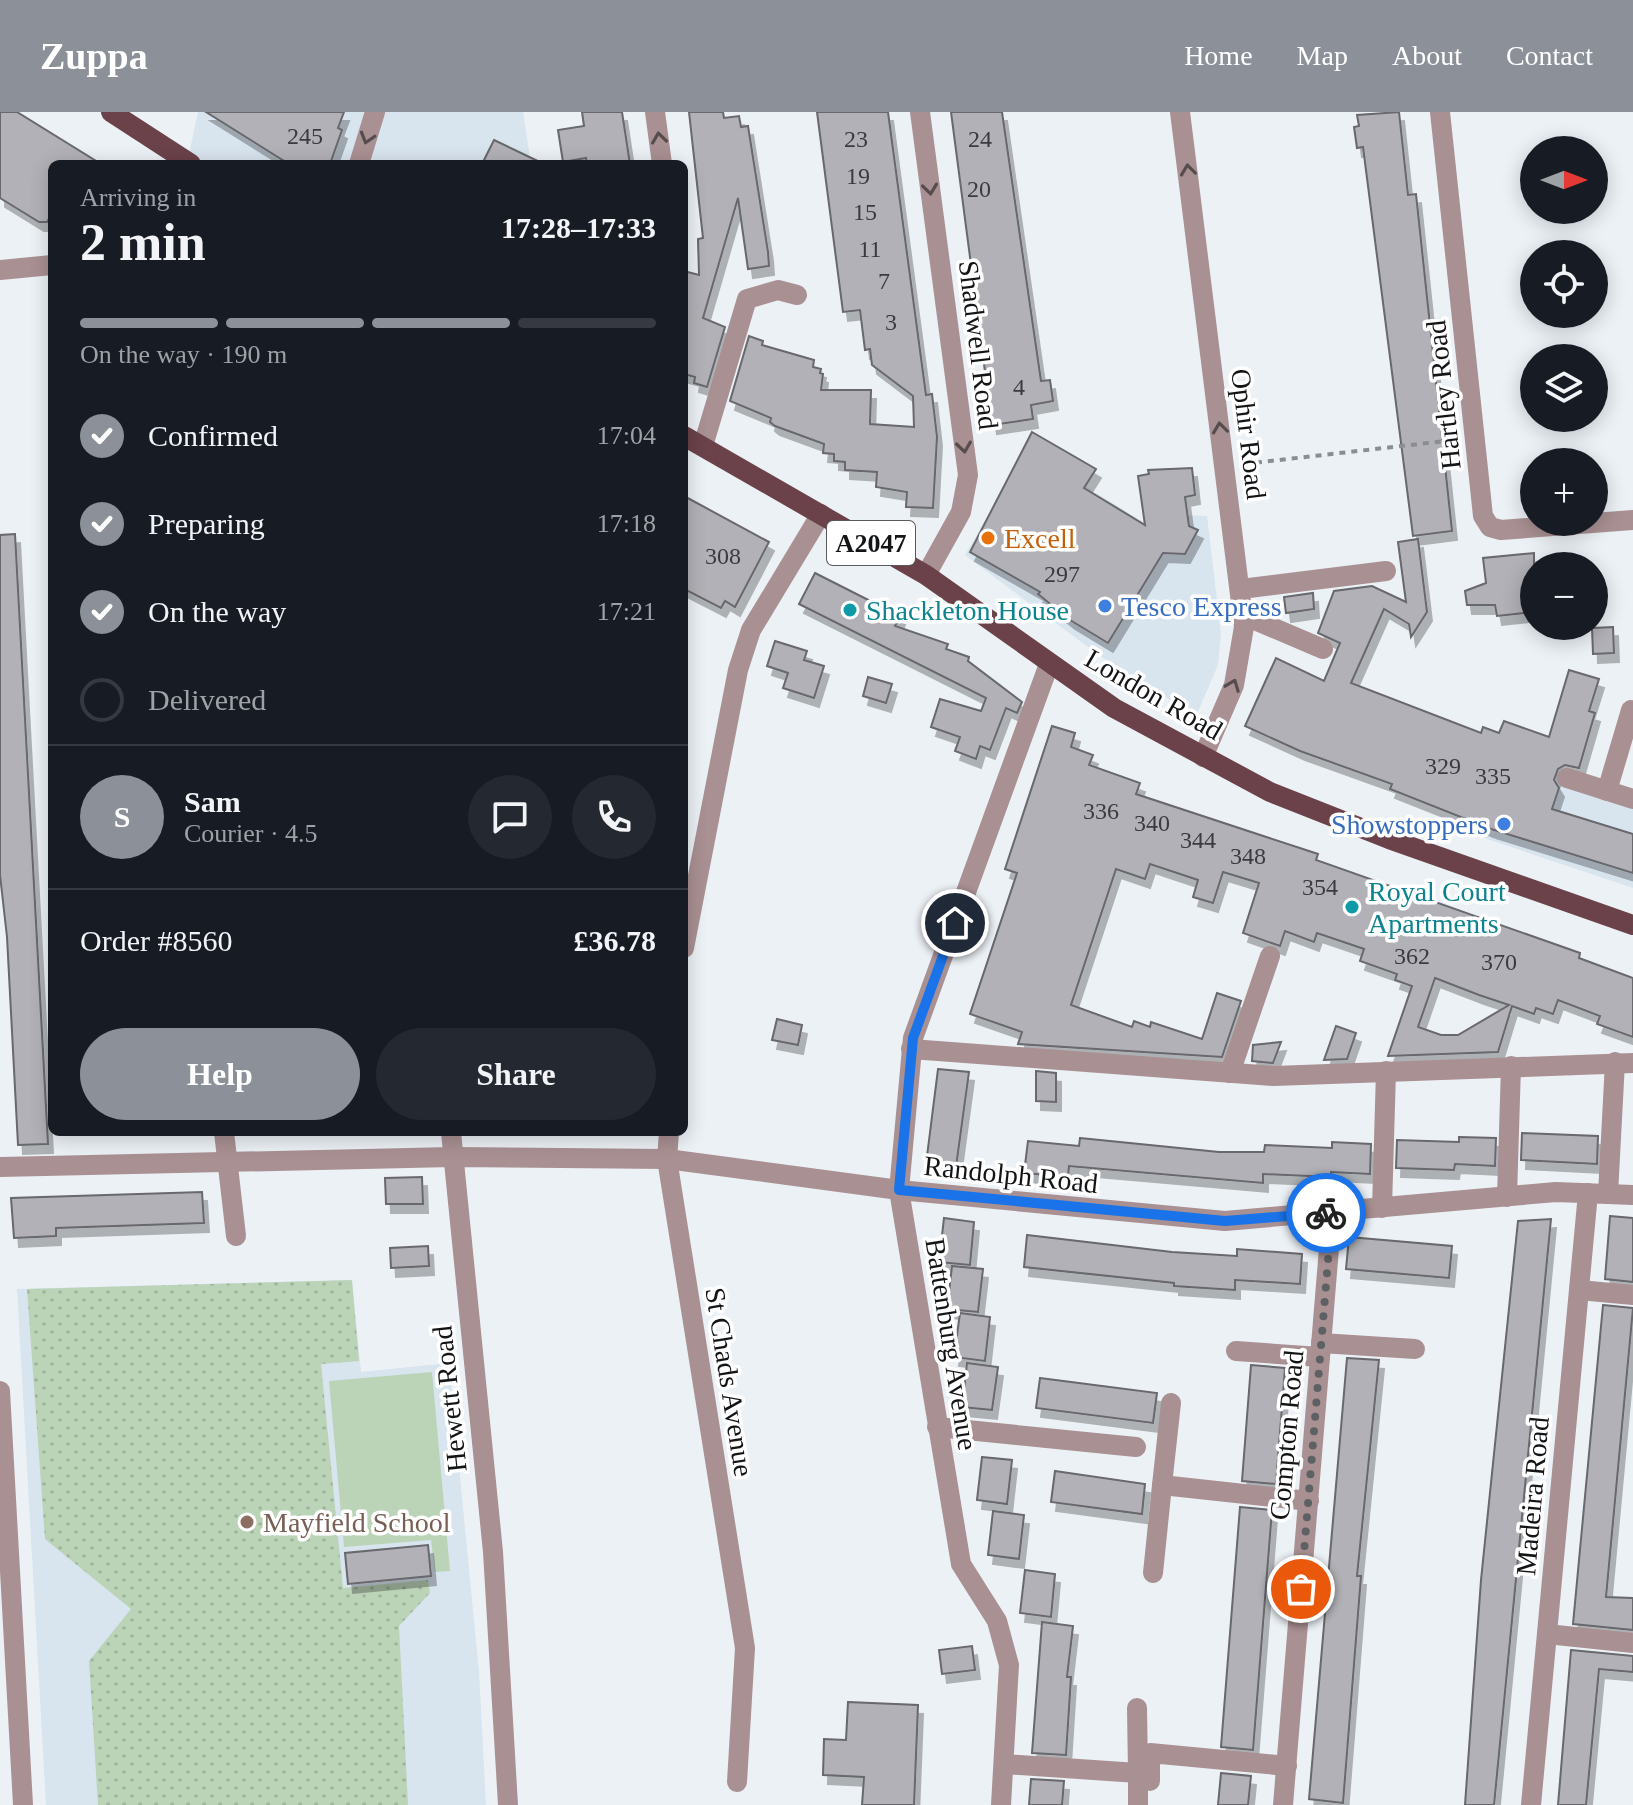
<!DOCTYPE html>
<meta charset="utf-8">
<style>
body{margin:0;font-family:Georgia,serif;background:#242831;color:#f1f3f6;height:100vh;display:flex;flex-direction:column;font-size:30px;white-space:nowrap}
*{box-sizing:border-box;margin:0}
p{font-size:26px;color:#9ea1a6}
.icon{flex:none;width:44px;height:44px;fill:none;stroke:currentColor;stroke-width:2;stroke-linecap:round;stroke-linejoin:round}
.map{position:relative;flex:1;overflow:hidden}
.drawer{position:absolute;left:48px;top:48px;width:640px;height:976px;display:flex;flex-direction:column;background:#171b24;border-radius:12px;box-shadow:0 4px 20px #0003}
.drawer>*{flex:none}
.needle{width:52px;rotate:90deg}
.controls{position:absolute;left:1520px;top:24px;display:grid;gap:16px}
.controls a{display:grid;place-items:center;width:88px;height:88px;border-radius:50%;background:#171b24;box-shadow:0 4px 20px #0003;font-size:40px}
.pin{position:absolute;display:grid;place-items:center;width:68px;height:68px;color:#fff;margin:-34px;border:4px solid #fff;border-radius:50%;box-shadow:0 2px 8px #0007}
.courier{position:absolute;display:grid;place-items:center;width:80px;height:80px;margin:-40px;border:6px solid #1a73e8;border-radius:50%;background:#fff;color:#222;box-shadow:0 2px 10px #0007}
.headline em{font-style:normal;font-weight:700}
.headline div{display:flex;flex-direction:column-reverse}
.headline{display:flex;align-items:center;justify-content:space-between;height:136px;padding:0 32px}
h1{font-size:52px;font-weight:700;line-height:60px}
.bar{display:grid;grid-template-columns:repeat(4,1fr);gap:12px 8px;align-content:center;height:96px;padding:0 32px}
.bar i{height:10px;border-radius:6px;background:#363941}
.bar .active{background:#8c9099}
.bar p{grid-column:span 4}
.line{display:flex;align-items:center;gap:20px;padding:0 32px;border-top:2px solid #363941}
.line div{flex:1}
.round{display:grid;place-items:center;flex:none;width:84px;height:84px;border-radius:42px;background:#242831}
ol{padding:0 32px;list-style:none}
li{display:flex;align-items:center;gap:24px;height:88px}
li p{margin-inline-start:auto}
li .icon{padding:8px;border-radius:50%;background:#8c9099;color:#fff;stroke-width:4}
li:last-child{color:#9ea1a6}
li i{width:44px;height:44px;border:4px solid #363941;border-radius:50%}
.cta{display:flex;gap:16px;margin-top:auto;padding:16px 32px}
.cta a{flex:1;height:92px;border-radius:48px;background:#8c9099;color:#fff;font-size:32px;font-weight:700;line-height:92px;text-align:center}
.cta a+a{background:#242831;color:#f1f3f6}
header{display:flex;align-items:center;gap:48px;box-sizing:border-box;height:112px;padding:0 40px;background:#8c9099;color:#fff}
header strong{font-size:38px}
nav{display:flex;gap:44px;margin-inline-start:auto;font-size:28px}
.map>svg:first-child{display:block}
.built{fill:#d8e4ee}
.grass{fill:url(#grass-dots)}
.pitch{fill:#bbd4b8}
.building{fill:#b1b1b7;stroke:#67676d;stroke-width:2;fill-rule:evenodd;filter:url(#shadow)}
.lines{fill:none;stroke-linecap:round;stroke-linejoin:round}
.path{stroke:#8a8e91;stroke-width:4;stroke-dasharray:6 6;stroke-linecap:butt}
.minor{stroke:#a99093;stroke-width:20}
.major{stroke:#6b4249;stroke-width:20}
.oneway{stroke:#564c4e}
.done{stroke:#5e6164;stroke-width:8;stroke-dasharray:0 14.4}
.route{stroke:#1a73e8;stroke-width:10}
.food-dot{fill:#e8710a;stroke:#fff;stroke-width:3}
.shop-dot{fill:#3f7fe0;stroke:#fff;stroke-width:3}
.culture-dot{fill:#0f9aa8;stroke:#fff;stroke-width:3}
.education-dot{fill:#8d6e63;stroke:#fff;stroke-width:3}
.labels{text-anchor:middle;stroke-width:7;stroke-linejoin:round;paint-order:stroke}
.number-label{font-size:24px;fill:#3a3b3e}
.shield{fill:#fff;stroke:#595a5c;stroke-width:2}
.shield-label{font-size:26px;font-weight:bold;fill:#121416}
.street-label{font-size:28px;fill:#121416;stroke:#fff}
.food-label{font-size:28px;fill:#c56008;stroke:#fff;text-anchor:start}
.shop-label{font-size:28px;fill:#366cbe;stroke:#fff;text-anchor:start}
.culture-label{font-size:28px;fill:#0d838f;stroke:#fff;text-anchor:start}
.education-label{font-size:28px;fill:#785e54;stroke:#fff;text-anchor:start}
</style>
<header>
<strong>Zuppa</strong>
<nav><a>Home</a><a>Map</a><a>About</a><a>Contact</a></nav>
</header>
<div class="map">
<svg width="1633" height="1693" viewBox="0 0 1633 1693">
<defs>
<pattern id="grass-dots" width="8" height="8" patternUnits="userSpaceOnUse" patternTransform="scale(2)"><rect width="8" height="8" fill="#bbd4b8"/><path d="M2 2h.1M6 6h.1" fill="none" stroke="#a0b59d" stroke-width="1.8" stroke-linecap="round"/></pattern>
<filter id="shadow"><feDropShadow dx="5" dy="9" stdDeviation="0" flood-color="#0004"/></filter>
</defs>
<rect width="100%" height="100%" fill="#ecf1f6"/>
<g class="built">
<path d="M198,0H523L531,52H187Z"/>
<path d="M1072,366L1169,426L1183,403L1207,404L1221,522L1218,553L1196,604L1100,544L965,443L992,397L1014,410Z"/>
<path d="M1516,641L1633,679V776L1484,726Z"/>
<path d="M352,1168L361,1260L449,1251L479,1560L486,1693H46L17,1177Z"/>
</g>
<path class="grass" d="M352,1168L359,1249L321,1252L343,1476L428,1468L430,1481L399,1514L408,1693H98L89,1549L131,1497L45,1427L27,1177Z"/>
<path class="pitch" d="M432,1260L450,1459L435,1460L431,1428L344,1435L329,1269Z"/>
<g class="building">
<path d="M0,0H17L101,52H52V102L47,110H39L0,86Z"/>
<path d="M206,0H344L338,16L342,18L330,52H289Z"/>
<path d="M582,0H622L630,52H587L586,46L563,50L558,18L584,14Z"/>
<path d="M689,0H723L724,6L739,4L741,15L748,14L768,140L769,154L748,157L738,86L703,206L725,215L707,275L694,271L695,265L684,262V159L699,163L698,127L703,126Z"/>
<path d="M817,0H888L926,283L932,282L937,325L933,396L906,395L907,380L876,375L877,360L845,358V350L834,349V342L823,341L824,332L775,314L770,310L771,306L730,289L749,224L763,229L762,233L814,248L813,255L821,257L820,261L823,262L821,278H871L870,312L914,315L913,284L872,253L870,237L865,238L860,198L843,200Z"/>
<path d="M951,0H1002L1041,269L1050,268L1053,289L1031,293L1033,307L992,313Z"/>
<path d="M1399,0L1408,83L1416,82L1452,419L1413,424L1363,35L1357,36L1354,15L1359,14L1357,3Z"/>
<path d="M494,28L544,52H482Z"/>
<path d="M1032,320L1096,357L1084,376L1145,413L1138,364L1149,362L1148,358L1192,356L1195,383L1185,385L1189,414L1198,418L1185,442L1163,441L1108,531L1070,508L1038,482L1040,480L970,440Z"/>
<path d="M684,384L769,430L735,495L725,489L721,496L684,477Z"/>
<path d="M15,422L48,1032L18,1033L7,825L0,763V423Z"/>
<path d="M1418,427L1427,500L1411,525L1409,512L1384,497L1351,571L1481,621L1483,615L1499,621L1504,609L1549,625L1569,558L1599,567L1589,599L1595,601L1579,656L1565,653L1558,657L1554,668L1559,676L1552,697L1633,722V761L1491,717L1390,677L1392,672L1300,639L1245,614L1276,546L1324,569L1340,531L1318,521L1334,479L1372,474L1406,490L1398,430Z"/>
<path d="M1534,441V485L1523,486L1524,501L1497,504L1495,493H1467L1465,479L1486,471L1483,446Z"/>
<path d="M815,461L900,504L895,514L948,532L946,537L969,545L968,549L1022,590L1017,601L1006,596L990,638L980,634L976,647L955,639L960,625L931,615L940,587L981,599L986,586L799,492Z"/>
<path d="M1313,481L1314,497L1286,501L1284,485Z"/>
<path d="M1613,515L1614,541L1593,542L1592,516Z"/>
<path d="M775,529L807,539L804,548L824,554L814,586L783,576L788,561L767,554Z"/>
<path d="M868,565L892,572L886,591L863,584Z"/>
<path d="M1052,614L1075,621L1071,635L1093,643L1089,653L1140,671L1136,682L1318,742L1316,748L1580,841L1579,846L1633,866V925L1597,912L1600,904L1558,888L1553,902L1536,896L1534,902L1512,894L1498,940L1388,944L1412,874L1395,868L1397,862L1360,849L1364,837L1317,821L1314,830L1285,819L1280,834L1243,821L1259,771L1223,760L1213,791L1193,785L1198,768L1150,752L1145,767L1116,757L1071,893L1132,915L1134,909L1150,915L1151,910L1202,927L1217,881L1241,889L1222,945L1018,932L1022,920L970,902L1017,761L1005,757ZM1435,866L1479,883L1509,893L1458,923H1441L1418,915Z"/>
<path d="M777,907L802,913L798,933L772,928Z"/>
<path d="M1336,914L1356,921L1347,947L1324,948Z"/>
<path d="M1281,930L1273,951L1252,949L1253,933Z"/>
<path d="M938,957L969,960L956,1055L926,1052Z"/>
<path d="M1036,959L1056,961V990L1036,989Z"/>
<path d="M1522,1021L1598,1024L1597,1052L1521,1048Z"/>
<path d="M1459,1025L1496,1026L1495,1054L1455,1052L1454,1058L1396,1056L1397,1028L1459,1030Z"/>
<path d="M1080,1026L1219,1040H1264L1265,1033L1332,1036V1030L1371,1032L1370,1062L1331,1060V1065L1263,1062V1071L1069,1054L1068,1065L1024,1061L1028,1029L1079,1034Z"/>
<path d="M422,1065L423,1092H386L385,1066Z"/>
<path d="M202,1080L204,1111L56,1116V1124L14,1126L11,1086Z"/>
<path d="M1610,1104L1633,1106V1170L1605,1167Z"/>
<path d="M944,1106L974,1110L970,1153L939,1150Z"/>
<path d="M1551,1107L1494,1693H1465L1481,1468L1518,1109Z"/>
<path d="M1027,1123L1172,1140L1237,1144V1137L1302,1142L1300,1172L1235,1168V1178L1174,1174V1171L1024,1155Z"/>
<path d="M1349,1125L1452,1134L1449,1166L1346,1157Z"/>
<path d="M428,1134L429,1154L391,1156L390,1136Z"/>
<path d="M952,1154L983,1157L978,1200L947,1197Z"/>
<path d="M1603,1193L1633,1196L1606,1485L1633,1486V1518L1573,1512Z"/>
<path d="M960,1201L990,1205L985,1249L954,1245Z"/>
<path d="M1347,1246L1379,1248L1357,1464H1361L1343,1691L1309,1687Z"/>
<path d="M967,1251L998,1255L992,1298L962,1295Z"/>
<path d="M1251,1253L1285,1256L1276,1372L1242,1369Z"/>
<path d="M1040,1266L1157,1281L1153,1311L1036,1296Z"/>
<path d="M982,1345L1012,1348L1007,1392L977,1388Z"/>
<path d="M1055,1359L1145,1372L1142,1402L1051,1390Z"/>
<path d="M1240,1395L1272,1398L1253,1638L1221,1635Z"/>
<path d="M993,1399L1024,1403L1019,1447L988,1443Z"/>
<path d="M428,1433L431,1464L348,1472L345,1441Z"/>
<path d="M1025,1458L1055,1462L1051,1505L1020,1501Z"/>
<path d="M1042,1510L1073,1514L1067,1565H1071L1066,1643L1032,1641Z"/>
<path d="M972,1534L975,1558L942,1562L939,1538Z"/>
<path d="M1571,1538L1633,1544V1560L1599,1557L1586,1693H1558Z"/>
<path d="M848,1590L918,1593L914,1693H862L864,1665L823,1663L824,1627L846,1628Z"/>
<path d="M1221,1661L1251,1664L1248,1693H1218Z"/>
<path d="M1031,1667L1064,1669L1062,1693H1029Z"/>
</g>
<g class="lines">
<path class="path" d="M1244,352L1454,328"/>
<g class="minor">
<path d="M655,0L662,52"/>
<path d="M920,0L968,363L961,400L926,463"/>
<path d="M1180,0L1244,515L1234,573L1203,645"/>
<path d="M1440,0L1483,404L1490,415L1501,418L1633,408"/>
<path d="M359,52L375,0"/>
<path d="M0,158L52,153"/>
<path d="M703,334L747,187L778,178L797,183"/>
<path d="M1241,477L1386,459"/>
<path d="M1243,503L1323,537"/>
<path d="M1567,666L1633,687"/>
<path d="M1607,679L1631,598"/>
<path d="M684,836L738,558L751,518L821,402"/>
<path d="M911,937L1274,964L1633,951"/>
<path d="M1230,961L1270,844"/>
<path d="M224,1020L236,1124"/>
<path d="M451,1020L493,1440L508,1693"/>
<path d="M669,1020L667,1047L745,1536L737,1670"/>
<path d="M0,1055L452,1045L667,1047L899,1078L1225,1109L1556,1080L1633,1083"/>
<path d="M1608,1082L1615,950"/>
<path d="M1507,1085L1511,954"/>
<path d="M1382,1096L1386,959"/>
<path d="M1579,1178L1633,1183"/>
<path d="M1321,1231L1415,1237"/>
<path d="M1236,1239L1320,1245"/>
<path d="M0,1279L23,1693"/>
<path d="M1171,1291L1162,1373L1309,1389"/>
<path d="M937,1315L1136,1335"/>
<path d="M1153,1461L1162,1373"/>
<path d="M1547,1522L1633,1531"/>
<path d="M1137,1596L1138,1661"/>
<path d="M1004,1652L1138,1661V1693"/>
<path d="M1150,1669V1641L1287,1654"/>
<path d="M1001,1693L1009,1553L997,1509L961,1452L899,1078L913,926L1049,552"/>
<path d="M1283,1693L1332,1100"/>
<path d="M1531,1693L1588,1081"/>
</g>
<g class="major">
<path d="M111,0L191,52"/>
<path d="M684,324L926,463L1114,596L1270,680L1389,727L1633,813"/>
</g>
</g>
<defs><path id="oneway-chevron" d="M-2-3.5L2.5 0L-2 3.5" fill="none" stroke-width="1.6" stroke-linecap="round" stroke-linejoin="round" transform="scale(2)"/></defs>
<g class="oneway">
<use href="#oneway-chevron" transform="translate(367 26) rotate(107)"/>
<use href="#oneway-chevron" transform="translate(659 26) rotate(-98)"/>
<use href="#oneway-chevron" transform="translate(1188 58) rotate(-97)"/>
<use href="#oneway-chevron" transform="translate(930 77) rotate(83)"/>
<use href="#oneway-chevron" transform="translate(1220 316) rotate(-97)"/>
<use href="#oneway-chevron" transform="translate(964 335) rotate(82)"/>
<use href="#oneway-chevron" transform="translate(1233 573) rotate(-69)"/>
</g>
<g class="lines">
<path class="done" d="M1301,1477L1332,1100L1326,1101"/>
<path class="route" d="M955,811L913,926L899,1078L1225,1109L1326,1101"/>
</g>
<circle class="food-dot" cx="988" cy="426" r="8"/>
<g class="shop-dot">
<circle cx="1105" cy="494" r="8"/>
<circle cx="1504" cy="712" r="8"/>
</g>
<g class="culture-dot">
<circle cx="850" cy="498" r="8"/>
<circle cx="1352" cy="795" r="8"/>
</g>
<circle class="education-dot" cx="247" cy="1410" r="8"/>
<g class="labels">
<g class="number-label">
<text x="305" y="32">245</text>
<text x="856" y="35">23</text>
<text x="980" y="35">24</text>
<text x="858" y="72">19</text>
<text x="979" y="85">20</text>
<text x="865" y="108">15</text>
<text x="870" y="145">11</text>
<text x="884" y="177">7</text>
<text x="891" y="218">3</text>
<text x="1019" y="283">4</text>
<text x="723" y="452">308</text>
<text x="1062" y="470">297</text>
<text x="1443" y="662">329</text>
<text x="1493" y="672">335</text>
<text x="1101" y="707">336</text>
<text x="1152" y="719">340</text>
<text x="1198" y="736">344</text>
<text x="1248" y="752">348</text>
<text x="1320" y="783">354</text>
<text x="1412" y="852">362</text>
<text x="1499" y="858">370</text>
</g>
<rect class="shield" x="827" y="409" width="88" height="44" rx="6"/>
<g class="shield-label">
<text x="871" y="440">A2047</text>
</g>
<g class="street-label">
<text transform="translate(979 233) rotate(83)" y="10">Shadwell Road</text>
<text transform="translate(1443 283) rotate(-96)" y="10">Hartley Road</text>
<text transform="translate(1249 322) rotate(83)" y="10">Ophir Road</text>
<text transform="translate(1154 582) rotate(30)" y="10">London Road</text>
<text transform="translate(1011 1062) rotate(6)" y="10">Randolph Road</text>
<text transform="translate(952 1232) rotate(81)" y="10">Battenburg Avenue</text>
<text transform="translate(730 1270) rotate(81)" y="10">St Chads Avenue</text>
<text transform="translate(449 1287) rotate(-96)" y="10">Hewett Road</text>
<text transform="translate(1286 1323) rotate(-85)" y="10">Compton Road</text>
<text transform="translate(1532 1384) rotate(-85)" y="10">Madeira Road</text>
</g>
<g class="food-label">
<text x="1004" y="436">Excell</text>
</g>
<g class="shop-label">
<text x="1121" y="504">Tesco Express</text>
<text x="1488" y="722" text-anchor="end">Showstoppers</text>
</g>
<g class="culture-label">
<text x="866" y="508">Shackleton House</text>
<text x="1368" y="789">Royal Court<tspan x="1368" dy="32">Apartments</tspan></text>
</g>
<g class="education-label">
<text x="263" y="1420">Mayfield School</text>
</g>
</g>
</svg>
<div class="controls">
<a><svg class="needle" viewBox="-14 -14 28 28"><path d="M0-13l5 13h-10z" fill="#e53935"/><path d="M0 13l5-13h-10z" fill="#9ea1a6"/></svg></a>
<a><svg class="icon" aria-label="locate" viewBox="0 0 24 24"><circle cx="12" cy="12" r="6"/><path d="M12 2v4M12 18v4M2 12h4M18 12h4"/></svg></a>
<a><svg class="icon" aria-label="layers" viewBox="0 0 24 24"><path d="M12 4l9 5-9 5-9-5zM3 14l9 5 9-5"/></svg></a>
<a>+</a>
<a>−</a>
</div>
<div class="pin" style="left:1301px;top:1477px;background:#ea580c"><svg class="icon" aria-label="bag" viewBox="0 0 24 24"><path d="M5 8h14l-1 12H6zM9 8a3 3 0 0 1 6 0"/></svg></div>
<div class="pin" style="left:955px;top:811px;background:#1f2937"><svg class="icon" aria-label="home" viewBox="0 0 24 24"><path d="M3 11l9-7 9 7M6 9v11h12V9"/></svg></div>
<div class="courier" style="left:1326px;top:1101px"><svg class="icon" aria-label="bike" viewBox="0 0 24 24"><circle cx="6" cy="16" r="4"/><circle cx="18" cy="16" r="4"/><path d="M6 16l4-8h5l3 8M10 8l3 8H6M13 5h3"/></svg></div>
<section class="drawer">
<div class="headline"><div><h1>2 min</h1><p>Arriving in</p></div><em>17:28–17:33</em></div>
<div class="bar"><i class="active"></i><i class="active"></i><i class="active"></i><i></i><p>On the way · 190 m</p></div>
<ol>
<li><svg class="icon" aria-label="check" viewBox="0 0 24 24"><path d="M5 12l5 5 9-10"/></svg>Confirmed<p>17:04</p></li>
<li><svg class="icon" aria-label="check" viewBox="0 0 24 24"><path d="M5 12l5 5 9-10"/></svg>Preparing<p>17:18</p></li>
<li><svg class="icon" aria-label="check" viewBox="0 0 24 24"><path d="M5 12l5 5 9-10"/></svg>On the way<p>17:21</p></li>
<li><i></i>Delivered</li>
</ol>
<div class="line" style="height:144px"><b class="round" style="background:#8c9099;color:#fff">S</b><div><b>Sam</b><p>Courier · 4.5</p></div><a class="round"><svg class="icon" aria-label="chat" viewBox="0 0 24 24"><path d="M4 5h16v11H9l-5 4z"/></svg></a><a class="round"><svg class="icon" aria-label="phone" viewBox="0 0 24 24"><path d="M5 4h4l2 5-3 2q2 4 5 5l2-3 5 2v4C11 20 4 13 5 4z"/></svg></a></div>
<div class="line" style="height:104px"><div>Order #8560</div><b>£36.78</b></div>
<div class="cta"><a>Help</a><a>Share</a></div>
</section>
</div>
